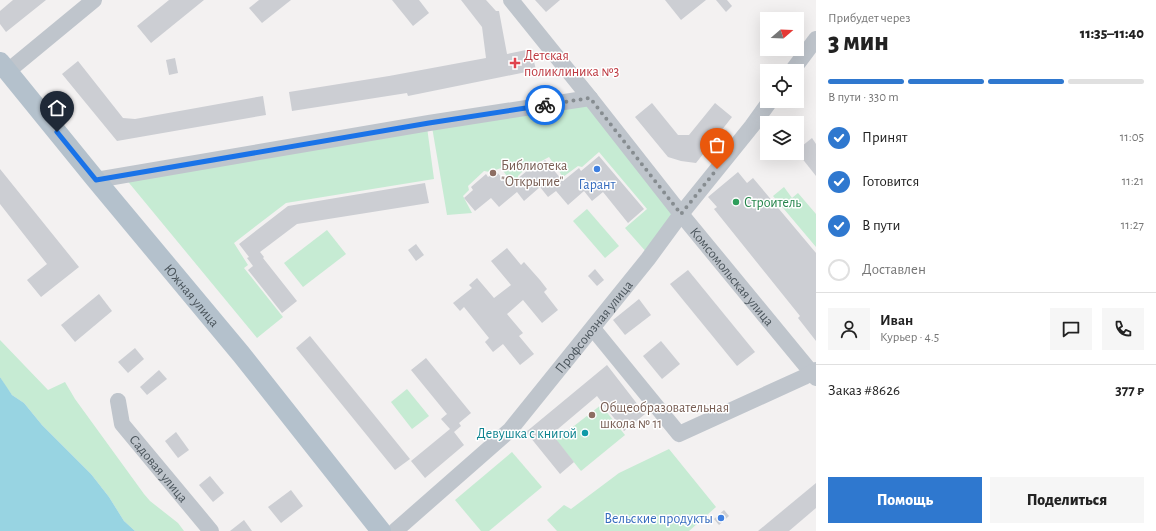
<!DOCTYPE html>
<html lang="ru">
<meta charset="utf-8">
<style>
body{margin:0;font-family:"Alegreya Sans",sans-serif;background:#f6f6f6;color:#222;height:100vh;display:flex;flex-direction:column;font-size:15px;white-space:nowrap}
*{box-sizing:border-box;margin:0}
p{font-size:13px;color:#767676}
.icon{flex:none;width:22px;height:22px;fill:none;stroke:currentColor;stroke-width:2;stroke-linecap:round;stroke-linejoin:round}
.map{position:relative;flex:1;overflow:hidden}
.drawer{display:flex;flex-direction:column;background:#fff;width:340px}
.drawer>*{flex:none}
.needle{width:26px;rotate:71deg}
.controls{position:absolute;left:760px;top:12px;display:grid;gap:8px}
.controls a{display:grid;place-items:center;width:44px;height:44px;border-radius:0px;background:#fff;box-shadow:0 4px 16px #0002;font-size:20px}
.pin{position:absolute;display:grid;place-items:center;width:34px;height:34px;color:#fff;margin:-41px -17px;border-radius:50% 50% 50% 0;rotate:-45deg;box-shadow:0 0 4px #0007}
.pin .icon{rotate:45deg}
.courier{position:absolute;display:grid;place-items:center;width:40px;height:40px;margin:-20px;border:3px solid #1a73e8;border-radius:50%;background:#fff;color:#222;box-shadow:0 1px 5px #0007}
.headline em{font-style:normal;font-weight:800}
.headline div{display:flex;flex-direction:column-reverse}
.headline{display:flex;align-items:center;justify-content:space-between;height:68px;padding:0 12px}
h1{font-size:26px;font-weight:800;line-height:30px}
.bar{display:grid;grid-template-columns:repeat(4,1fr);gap:6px 4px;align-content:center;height:48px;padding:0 12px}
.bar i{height:5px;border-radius:3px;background:#e0e0e0}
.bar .current{background:#2f78cf}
.bar p{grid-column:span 4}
.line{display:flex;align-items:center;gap:10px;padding:0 12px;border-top:1px solid #e0e0e0}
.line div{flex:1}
.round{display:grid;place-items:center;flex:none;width:42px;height:42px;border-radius:0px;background:#f6f6f6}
ol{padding:0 12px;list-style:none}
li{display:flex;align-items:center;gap:12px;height:44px}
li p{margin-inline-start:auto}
li .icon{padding:4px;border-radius:50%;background:#2f78cf;color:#fff;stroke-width:4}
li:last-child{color:#767676}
li i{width:22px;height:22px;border:2px solid #e0e0e0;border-radius:50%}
.cta{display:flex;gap:8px;margin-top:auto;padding:8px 12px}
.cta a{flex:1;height:46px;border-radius:0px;background:#2f78cf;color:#fff;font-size:16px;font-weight:800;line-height:46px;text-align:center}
.cta a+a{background:#f6f6f6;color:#222}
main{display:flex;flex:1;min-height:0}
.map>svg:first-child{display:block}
.green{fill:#c6ebd3}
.water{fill:#98d4e2}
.building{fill:#ccced3}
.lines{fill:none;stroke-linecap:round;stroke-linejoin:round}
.minor{stroke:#bfc5cc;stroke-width:16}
.major{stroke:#b4c1cc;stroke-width:20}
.done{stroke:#868c90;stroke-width:4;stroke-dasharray:0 7.2}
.route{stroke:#1a73e8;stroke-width:5}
.health-dot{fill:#e0444e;stroke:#fff;stroke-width:1.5}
.shop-dot{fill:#3f7fe0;stroke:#fff;stroke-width:1.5}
.education-dot{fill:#8d6e63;stroke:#fff;stroke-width:1.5}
.leisure-dot{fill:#2e9e5b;stroke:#fff;stroke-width:1.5}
.culture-dot{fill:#0f9aa8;stroke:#fff;stroke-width:1.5}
.labels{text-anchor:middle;stroke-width:3;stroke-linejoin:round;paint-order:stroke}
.health-label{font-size:14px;fill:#be3a42;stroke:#fff;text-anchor:start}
.education-label{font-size:14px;fill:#785e54;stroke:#fff;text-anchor:start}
.shop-label{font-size:14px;fill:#366cbe;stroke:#fff}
.leisure-label{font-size:14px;fill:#27864d;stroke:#fff;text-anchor:start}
.street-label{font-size:14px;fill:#4b555c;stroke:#fff}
.culture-label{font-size:14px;fill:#0d838f;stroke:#fff;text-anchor:end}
</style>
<main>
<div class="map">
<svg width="816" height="531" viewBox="0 0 816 531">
<rect width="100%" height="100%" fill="#f3f1f1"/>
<g class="green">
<path d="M589,101L676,213L648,254L625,228L647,209L599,152L582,167L578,166L563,177L549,157L538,163L533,161L518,176V179L512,183L501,168L490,172L484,171L468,186L469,190L463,196L472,213L447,215L432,127Z"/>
<path d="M427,127L434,179L286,203L234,243L248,265L244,268L283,317L257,338L125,178Z"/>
<path d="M784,187L792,198L798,193L816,214V247L773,196Z"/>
<path d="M587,209L619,246L605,258L573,221Z"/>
<path d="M327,230L346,254L303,287L284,263Z"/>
<path d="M0,340L48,390L65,382L75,399L144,494L150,501L178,523L184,531H135L124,521L109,497L91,474L42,425L24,403L12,395L6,387L0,377Z"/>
<path d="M407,389L429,416L412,429L391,402Z"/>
<path d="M601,405L625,435L581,471L556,440Z"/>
<path d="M669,449L716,507L689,531H557L547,520L564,505L571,509L619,473Z"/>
<path d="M512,452L542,487L489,531H481L455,500Z"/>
</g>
<path class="water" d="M0,377L12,395L24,403L42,425L91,474L109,497L124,521L135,531H0Z"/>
<g class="building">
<path d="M13,0H46L6,32L0,24V11Z"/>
<path d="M169,0H204L151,43L137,26Z"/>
<path d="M259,0H291L262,23L249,8Z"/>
<path d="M392,0H419L429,13L413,26Z"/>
<path d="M461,0H486L496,11H499L507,54L531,49L536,70L408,96L407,93L292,111L289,92L389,76L486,58L482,27Z"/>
<path d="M535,0H560L546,12Z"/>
<path d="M665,0H706L681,20Z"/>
<path d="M716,0H727L732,6L726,12Z"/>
<path d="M175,58L178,73L169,75L166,60Z"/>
<path d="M78,61L123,118L135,119L263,96L266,115L117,141L62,74Z"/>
<path d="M652,103L678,135H689L715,103L732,117L696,163L681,161L668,157L635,117Z"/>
<path d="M812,138L816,144V176L797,152V150Z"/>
<path d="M599,156L644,209L628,223L603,192L592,201L584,191L568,205L556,191L548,197L540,187L524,201L517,192L499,207L491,198L475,211L464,198L473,190L471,187L486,174L488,177L496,171L509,186L535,164L538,167L545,160L563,181L579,168L581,171Z"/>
<path d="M0,169L79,267L41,297L27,280L47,264L0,204Z"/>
<path d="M738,172L747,183L753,178L816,253V341L798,318L800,316L714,209L717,207L708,197Z"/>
<path d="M425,183L429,203L297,224L260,252L264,257L263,258L297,301L282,313L248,270L253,266L247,258L249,257L239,244L288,206Z"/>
<path d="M416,244L424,255L416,261L408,250Z"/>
<path d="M507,248L521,265L524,262L540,280L547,289L544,292L558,310L542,323L523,300L507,314L523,333L519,336L534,354L520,365L503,344L493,352L485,342L489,338L464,307L460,311L453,303L472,288L469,285L477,278L494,298L511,285L491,261Z"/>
<path d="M595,269L604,280L597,286L588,276Z"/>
<path d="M688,270L755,352L737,366L670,284Z"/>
<path d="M99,294L112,311L75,342L61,325Z"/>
<path d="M639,299L651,315L625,335L613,320Z"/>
<path d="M310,336L410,459L395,470L296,348Z"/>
<path d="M661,341L680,364L662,379L643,356Z"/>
<path d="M135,348L144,359L128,373L118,362Z"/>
<path d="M426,358L471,413L459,423L461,426L454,432L464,445L425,478L411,461L450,429L441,419L447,414L411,370Z"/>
<path d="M607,365L645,414L624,431L597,396L552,434L574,462L560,474L526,432Z"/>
<path d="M159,370L167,379L147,395L140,387Z"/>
<path d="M176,432L189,450L178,458L165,441Z"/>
<path d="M210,476L224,493L213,502L199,485Z"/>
<path d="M816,483V508L789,531H758Z"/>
<path d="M291,490L303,506L281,523L268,507Z"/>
<path d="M724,510L729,516L719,525L714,519Z"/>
<path d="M244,520L252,531H230Z"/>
</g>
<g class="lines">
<g class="minor">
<path id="s1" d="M511,0L590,98L681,214L816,378"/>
<path d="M8,71L94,0"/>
<path d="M792,71L816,39"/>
<path d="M96,180L429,123L590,98"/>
<path d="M595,331L679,434L804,377L816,370"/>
<path id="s2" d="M118,401L122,424L211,531"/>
<path id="s3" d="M395,531L510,430L648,259L681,214L752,126L770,101"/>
</g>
<path class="major" id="s4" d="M0,62L96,180L241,354L381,531"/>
</g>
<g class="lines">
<path class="done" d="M545,105L590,98L681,214L717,169"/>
<path class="route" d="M57,132L96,180L429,123L545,105"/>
</g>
<path class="health-dot" d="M513 57h4v4h4v4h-4v4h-4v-4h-4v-4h4z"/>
<g class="shop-dot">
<circle cx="597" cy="169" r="4"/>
<circle cx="721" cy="518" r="4"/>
</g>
<g class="education-dot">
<circle cx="493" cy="173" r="4"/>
<circle cx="592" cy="415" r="4"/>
</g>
<circle class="leisure-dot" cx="736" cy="202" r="4"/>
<circle class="culture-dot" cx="585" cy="433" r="4"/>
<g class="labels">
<g class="health-label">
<text x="524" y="60">Детская<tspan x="524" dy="16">поликлиника №3</tspan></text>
</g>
<g class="education-label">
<text x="501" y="170">Библиотека<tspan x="501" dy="16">"Открытие"</tspan></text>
<text x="600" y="412">Общеобразовательная<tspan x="600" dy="16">школа № 11</tspan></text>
</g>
<g class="shop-label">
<text x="597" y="189">Гарант</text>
<text x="713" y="523" text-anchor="end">Вельские продукты</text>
</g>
<g class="leisure-label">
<text x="744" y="207">Строитель</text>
</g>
<g class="street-label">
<text dy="5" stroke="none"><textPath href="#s1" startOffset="354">Комсомольская улица</textPath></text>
<text dy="5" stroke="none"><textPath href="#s4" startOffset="302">Южная улица</textPath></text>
<text dy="5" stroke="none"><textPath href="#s3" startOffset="286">Профсоюзная улица</textPath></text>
<text dy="5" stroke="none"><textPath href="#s2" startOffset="81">Садовая улица</textPath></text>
</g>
<g class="culture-label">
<text x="577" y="438">Девушка с книгой</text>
</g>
</g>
</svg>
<div class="controls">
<a><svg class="needle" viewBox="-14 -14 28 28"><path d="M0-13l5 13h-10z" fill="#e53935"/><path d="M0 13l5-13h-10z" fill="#767676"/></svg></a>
<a><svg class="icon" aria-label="locate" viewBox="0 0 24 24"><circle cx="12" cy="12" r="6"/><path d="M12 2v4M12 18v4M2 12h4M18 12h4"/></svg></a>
<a><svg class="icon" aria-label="layers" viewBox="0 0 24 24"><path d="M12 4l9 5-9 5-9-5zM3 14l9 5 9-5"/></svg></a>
</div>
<div class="pin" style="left:717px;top:169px;background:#ea580c"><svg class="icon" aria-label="bag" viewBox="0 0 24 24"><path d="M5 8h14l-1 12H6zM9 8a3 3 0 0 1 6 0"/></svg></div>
<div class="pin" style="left:57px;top:132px;background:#1f2937"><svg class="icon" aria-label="home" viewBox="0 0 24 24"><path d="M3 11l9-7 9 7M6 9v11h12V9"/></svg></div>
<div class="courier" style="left:545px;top:105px"><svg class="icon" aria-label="bike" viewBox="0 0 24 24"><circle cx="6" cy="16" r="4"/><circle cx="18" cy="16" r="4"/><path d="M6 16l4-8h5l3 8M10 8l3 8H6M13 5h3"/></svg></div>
</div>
<section class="drawer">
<div class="headline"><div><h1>3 мин</h1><p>Прибудет через</p></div><em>11:35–11:40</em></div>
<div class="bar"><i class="current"></i><i class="current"></i><i class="current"></i><i></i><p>В пути · 330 m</p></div>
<ol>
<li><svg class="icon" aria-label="check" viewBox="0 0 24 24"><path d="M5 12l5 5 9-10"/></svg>Принят<p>11:05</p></li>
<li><svg class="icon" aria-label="check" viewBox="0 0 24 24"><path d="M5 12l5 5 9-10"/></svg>Готовится<p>11:21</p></li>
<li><svg class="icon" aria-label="check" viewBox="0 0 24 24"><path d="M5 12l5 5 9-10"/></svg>В пути<p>11:27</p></li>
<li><i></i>Доставлен</li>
</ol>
<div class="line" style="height:72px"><a class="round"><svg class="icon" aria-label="person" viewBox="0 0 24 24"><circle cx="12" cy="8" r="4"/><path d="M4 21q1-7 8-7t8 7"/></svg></a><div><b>Иван</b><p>Курьер · 4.5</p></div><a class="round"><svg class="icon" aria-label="chat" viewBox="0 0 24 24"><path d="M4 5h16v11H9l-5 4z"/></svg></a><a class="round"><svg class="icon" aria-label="phone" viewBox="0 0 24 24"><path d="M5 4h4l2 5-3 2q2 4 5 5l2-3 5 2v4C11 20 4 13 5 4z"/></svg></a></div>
<div class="line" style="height:52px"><div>Заказ #8626</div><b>377 ₽</b></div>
<div class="cta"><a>Помощь</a><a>Поделиться</a></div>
</section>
</main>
